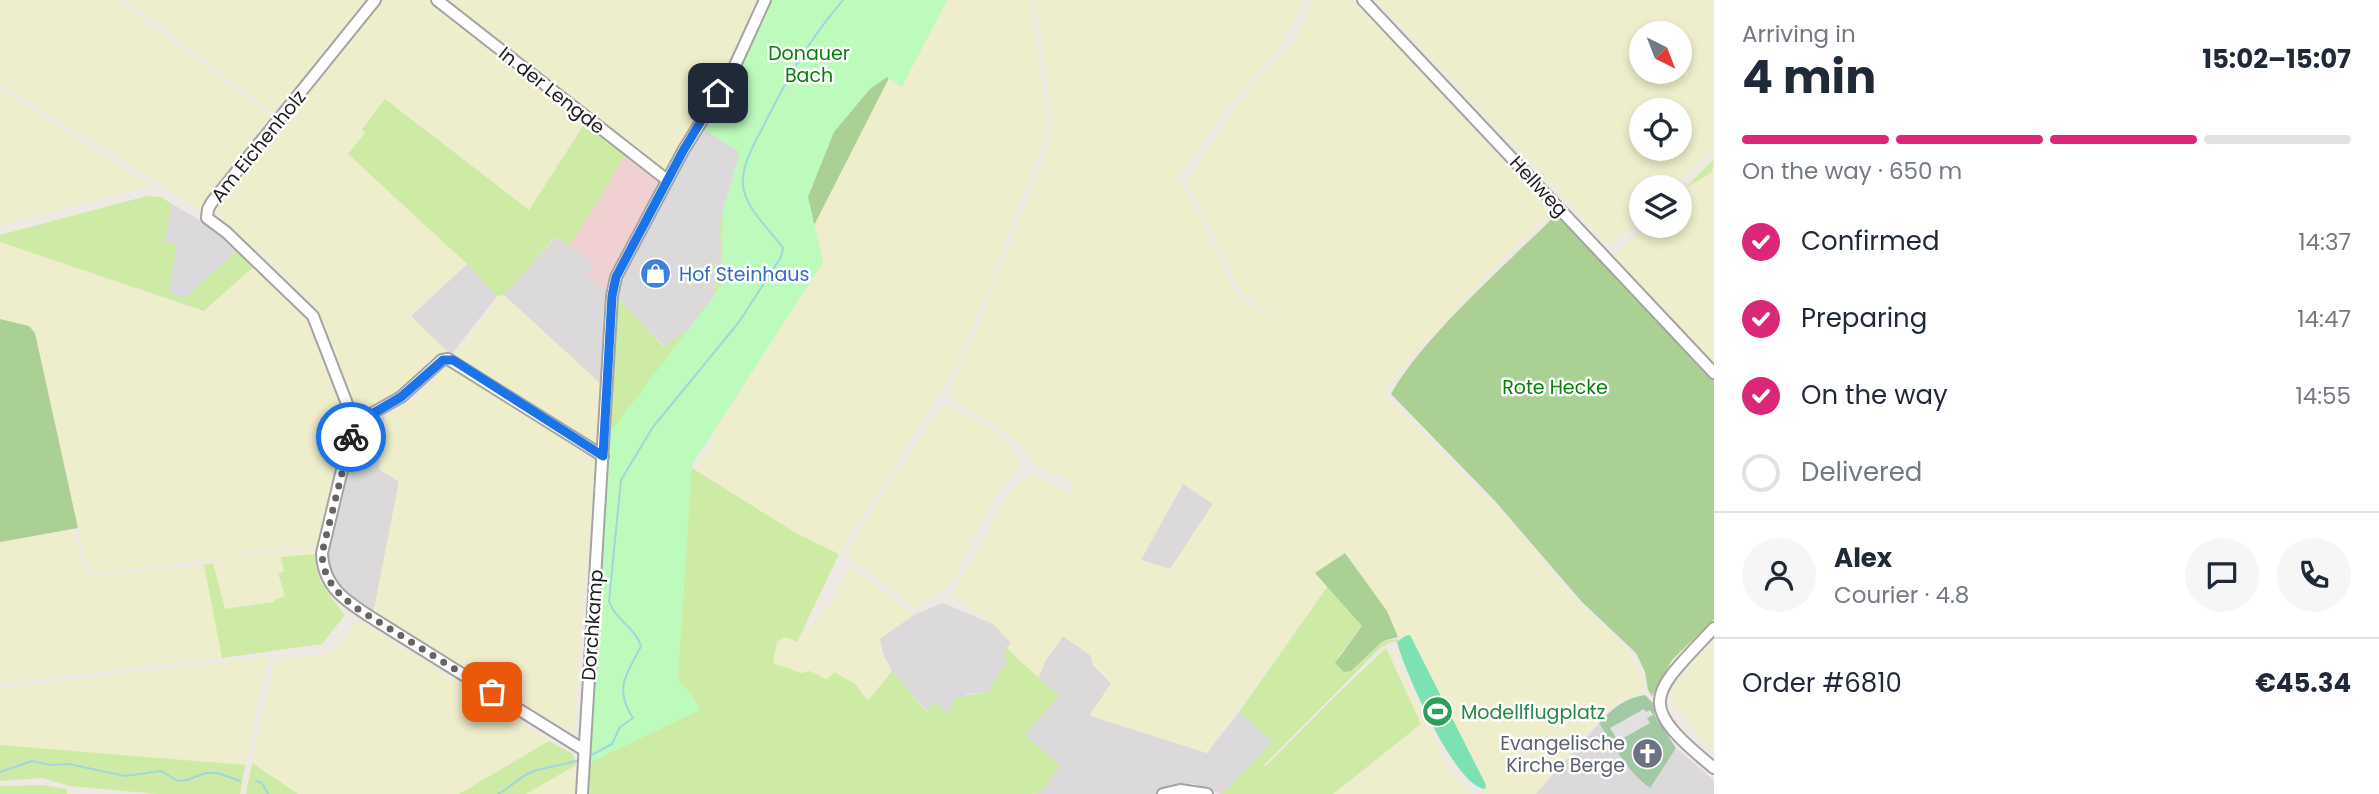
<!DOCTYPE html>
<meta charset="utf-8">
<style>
body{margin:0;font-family:Poppins,sans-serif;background:#f6f6f7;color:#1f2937;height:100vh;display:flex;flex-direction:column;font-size:26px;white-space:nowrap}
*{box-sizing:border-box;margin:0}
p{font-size:23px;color:#747a83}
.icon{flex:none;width:38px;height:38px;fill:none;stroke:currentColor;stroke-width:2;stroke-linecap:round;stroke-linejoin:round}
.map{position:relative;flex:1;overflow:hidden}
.side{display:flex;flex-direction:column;background:#fff;width:665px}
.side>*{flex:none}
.needle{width:46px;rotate:138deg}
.buttons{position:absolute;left:1629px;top:21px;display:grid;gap:14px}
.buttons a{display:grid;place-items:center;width:63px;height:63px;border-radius:50%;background:#fff;box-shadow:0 4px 10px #0003;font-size:35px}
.pin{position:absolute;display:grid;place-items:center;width:60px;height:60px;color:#fff;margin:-30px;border-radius:14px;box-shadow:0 4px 10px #0006}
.courier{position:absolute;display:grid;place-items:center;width:70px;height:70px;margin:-35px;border:5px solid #1a73e8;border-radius:50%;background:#fff;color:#222;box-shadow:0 2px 9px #0007}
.head em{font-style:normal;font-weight:700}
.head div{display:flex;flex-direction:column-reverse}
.head{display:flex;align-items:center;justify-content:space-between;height:119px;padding:0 28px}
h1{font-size:46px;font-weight:700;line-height:52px}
.bar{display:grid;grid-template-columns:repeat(4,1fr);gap:10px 7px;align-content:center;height:84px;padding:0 28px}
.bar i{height:9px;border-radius:5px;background:#e0e1e3}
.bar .selected{background:#db2777}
.bar p{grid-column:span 4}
.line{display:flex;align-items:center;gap:18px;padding:0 28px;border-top:2px solid #e0e1e3}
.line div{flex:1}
.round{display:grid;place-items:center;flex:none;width:74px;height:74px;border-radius:37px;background:#f6f6f7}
ol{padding:0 28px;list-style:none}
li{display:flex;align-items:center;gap:21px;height:77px}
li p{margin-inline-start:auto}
li .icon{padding:7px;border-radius:50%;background:#db2777;color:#fff;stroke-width:4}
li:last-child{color:#747a83}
li i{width:38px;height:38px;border:4px solid #e0e1e3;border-radius:50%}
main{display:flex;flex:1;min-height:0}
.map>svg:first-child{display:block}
.residential{fill:#dbd9da}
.commercial{fill:#f0d0d1}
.farmland{fill:#eec;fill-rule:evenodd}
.grass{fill:#ceeba5}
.forest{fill:#abd094}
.cemetery{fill:#a2c8a4}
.park{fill:#bcfbbc}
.pitch{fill:#7ce2b1}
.parking{fill:#e1e1e1}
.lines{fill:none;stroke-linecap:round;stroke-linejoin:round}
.stream{stroke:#a0d6de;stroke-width:2}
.minor-casing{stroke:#a4a4a4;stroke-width:14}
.minor{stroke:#fff;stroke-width:10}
.done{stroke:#666462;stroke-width:7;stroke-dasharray:0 12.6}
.route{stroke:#1a73e8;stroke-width:9}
.labels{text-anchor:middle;stroke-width:5;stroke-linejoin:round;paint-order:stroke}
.park-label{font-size:19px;fill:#077e07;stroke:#fff}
.street-label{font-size:19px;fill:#1d1d1d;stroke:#fff}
.shop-label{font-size:19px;fill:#366cbe;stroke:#fff;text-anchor:start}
.leisure-label{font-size:19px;fill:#27864d;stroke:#fff;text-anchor:start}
.worship-label{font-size:19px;fill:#5b616d;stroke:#fff;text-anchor:end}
</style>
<main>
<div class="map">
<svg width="1714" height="794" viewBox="0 0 1714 794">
<rect width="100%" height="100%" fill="#eee9e2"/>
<g class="residential">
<path d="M708,116L740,154L720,224L722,271L713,289L720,308L665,347L618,299L621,279Z"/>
<path d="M172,204L210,226L239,249L185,298L168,293L177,246L164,242Z"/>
<path d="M556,237L596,265L608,293L603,386L504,295Z"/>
<path d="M467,264L497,296L451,355L411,316Z"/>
<path d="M385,415L379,469L399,481L373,615L346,598L329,579L326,552L355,433Z"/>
<path d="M1183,483L1213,504L1170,569L1140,560Z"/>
<path d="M943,603L993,624L1012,644L1007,665L996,676L989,692L967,694L947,715L937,702L926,710L892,671L883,654L880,639L914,615Z"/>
<path d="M1063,636L1091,656L1093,665L1111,683L1090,715L1207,753L1239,712L1273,742L1221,794L1191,783L1187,790L1179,794H1032L1041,792L1024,734L1058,696L1038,678L1046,660Z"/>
<path d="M1599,723L1624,760L1642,783L1649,788L1676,748L1714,780V794H1536Z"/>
</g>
<path class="commercial" d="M626,155L661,183L611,276L608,293L587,275L595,265L570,246Z"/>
<g class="farmland">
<path d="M0,0H117L275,119L200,209L0,84Z"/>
<path d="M127,0H371L278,117Z"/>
<path d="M382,0H428L585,123L530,210L385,99L362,129L365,132L349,154L467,264L411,316L446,351L402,393L360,417L318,311L312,303L214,210L295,104Z"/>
<path d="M448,0H758L728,66L667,166L663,169Z"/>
<path d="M943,0H1030L1047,112L1046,134L983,303L953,374L839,554L794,532L695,470L712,445L728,335L890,58Z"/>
<path d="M1033,0H1303L1292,27L1270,60L1240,92L1178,176L1204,225L1237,295L1290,333L1241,292L1187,181L1224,123L1260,77L1296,40L1312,0H1355L1551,214L1489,273L1413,355L1384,394L1511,522L1574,599L1625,646L1640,671L1645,692L1619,701L1606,713L1534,794H1483L1480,792L1481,789H1485L1411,635L1399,639L1387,611L1316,574L1328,586L1207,753L1090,716L1111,683L1093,665L1091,656L1063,636L1046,660L1038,678L1006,648L1011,643L993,624L952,595L972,562L995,516L1004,501L1026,478L1032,475L1037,476L1070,495L1073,481L1050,473L1034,464L1015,439L956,401L949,393L973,338L1045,156L1050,135L1051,113L1047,80L1039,25ZM1183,484L1213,504L1170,569L1141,560Z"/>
<path d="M1376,0H1714V150L1673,187H1642L1641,217L1610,246ZM1642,33H1680V72H1642ZM1642,110H1680V149H1642Z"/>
<path d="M0,90L150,186L0,225Z"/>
<path d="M1714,170V366L1613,258L1646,226H1680V193Z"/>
<path d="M0,242L204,311L252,268H259L293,301L306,317L312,330L341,405L345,423L344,435L319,546L258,550L237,555L238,557L258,553L319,549L318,555L315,554L279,573L286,596L275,600V602L261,604L260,601L224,609L213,563L225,561V558L92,573L83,550L35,333L0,319Z"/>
<path d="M504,295L603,386L598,447L455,355L500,296Z"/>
<path d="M449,364L596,457L598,463L583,602L574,733L373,615L399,482L379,469L385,415L411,401Z"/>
<path d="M944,405L980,422L999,435L1012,449L1020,467L999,491L979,525L956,575L945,588L917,609L846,555L895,475Z"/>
<path d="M72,530L88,576L204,565L222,658L0,684V542Z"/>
<path d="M849,566L914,615L880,639L883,654L892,671L868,701L855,684L827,680L810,671L801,673L772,663L777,642L785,637L797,641L831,604Z"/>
<path d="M359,620L549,741L459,794H298L252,763L274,666L280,659L327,654L335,651Z"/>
<path d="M1714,640V753L1671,700V691L1678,681Z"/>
<path d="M1391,647L1446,765L1459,782L1474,794H1333L1421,724L1388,648Z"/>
<path d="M268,657L245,765L0,745V688Z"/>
<path d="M576,765L577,794H526Z"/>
</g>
<g class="grass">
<path d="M771,0H943L890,58L689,466L794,532L839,554L797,642L785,637L777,642L773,663L801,673L810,671L827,680L834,672L855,684L868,701L892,671L925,710L937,702L947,714L956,697L989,692L996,676L1007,665L1004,649L1006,648L1059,696L1024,734L1060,766L1041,792L1032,794H588L587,784L618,299L664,347L720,308L713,289L722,271L720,224L740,154L729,145L708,116L758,29Z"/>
<path d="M385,99L529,210L585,123L626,155L570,246L555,237L504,295L497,296L467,264L348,154L365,133L362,129Z"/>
<path d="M1714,159L1712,172L1684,189Z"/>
<path d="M147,196L161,197L172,204L164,242L177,245L169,293L185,298L239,249L259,268H252L204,311L0,242V235Z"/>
<path d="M316,554C314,580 330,595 345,615L322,644L222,658L204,565L213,563L225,609L274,602V600L285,596L278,573L284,572L281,557Z"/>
<path d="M1328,586L1362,626L1338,657L1351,671L1383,641L1399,639L1397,642H1391L1380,648L1264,765L1266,766L1331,700L1386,648L1421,724L1333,794H1221L1273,742L1239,712Z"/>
<path d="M549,741L573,754L576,765L526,794H459Z"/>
<path d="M0,745L245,765L240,794H157L70,786L42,778L0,781Z"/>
<path d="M252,763L298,794H246Z"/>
<path d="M42,785L67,789V794H0V786Z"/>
</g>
<g class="forest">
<path d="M890,58L888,80L803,247L744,170Z"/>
<path d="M1558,213L1714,379V619L1672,660L1652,696L1648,690L1645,672L1636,653L1582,602L1495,501L1391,394C1406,367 1427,344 1447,322C1483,284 1521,249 1558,213Z"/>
<path d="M0,319L29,326L35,333L78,528L0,542Z"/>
<path d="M1345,553L1387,611L1398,637L1383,641L1351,671L1344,672L1335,663L1362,626L1315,573Z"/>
</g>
<path class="cemetery" d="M1645,695L1653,703L1655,716L1676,748L1650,788C1628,773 1613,744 1599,723C1613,708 1625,698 1645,695Z"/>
<path class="park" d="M771,0H947L902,87L887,77L870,89L834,132L808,197L823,262L692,465L678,680L691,693L700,710L585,765L608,435L722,285L723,209L740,152L703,129L735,76Z"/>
<path class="pitch" d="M1410,635L1486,785L1485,789C1455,787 1404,670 1397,642L1405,636Z"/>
<path class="parking" d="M1644,709L1646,712L1650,710L1653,715L1647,718L1650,723L1618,741L1610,728Z"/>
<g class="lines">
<g class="stream">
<path d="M588,757L612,744L620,727L633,718C613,687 627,675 641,646C635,627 615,620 609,601L621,480L653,427L739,322L781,257L783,248C770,230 746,209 743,186C741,164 756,141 766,121C789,75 809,40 843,0"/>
<path d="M0,772L32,761L51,765L69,764L125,776L161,771L178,781L187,780L205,773H218L240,781"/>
<path d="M256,781L262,783L268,794"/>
<path d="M498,794C510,788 518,778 531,772C543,767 565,765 580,760"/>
</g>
<defs>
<g id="minor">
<path d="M375,0L212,202L208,209L207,218L226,232L313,316L351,414L353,424L322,553C323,589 349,603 377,621L584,750"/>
<path d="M437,0L667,180"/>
<path d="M1363,0L1714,373"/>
<path d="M353,424L401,397L442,360L448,359L603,456"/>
<path d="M1714,628C1650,696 1634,703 1714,768"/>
<path d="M582,794L612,296L616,277L683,151L732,72L765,0"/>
<path d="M1163,794L1180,790L1207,794"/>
</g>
</defs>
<use href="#minor" class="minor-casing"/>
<use href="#minor" class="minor"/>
</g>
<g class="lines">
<path class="done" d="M351,437L322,553C323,581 339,596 361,611L492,692"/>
<path class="route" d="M351,437L353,425L401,397L443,360H453L603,456L612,296L616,277L683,151L718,93"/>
</g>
<defs>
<symbol id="shop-disc" viewBox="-11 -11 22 22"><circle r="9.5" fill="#3f7fe0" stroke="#fff"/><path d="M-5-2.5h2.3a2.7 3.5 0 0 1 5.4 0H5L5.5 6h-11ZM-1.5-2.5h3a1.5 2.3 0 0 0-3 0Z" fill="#fff"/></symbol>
<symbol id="stadium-disc" viewBox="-11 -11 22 22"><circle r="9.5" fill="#2e9e5b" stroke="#fff"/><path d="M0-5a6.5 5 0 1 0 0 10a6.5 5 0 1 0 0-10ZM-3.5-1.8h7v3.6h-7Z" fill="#fff"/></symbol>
<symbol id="church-disc" viewBox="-11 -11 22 22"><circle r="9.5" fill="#6b7280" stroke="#fff"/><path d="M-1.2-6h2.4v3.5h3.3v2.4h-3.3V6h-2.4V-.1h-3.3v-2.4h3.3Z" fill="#fff"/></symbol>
</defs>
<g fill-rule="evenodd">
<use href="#shop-disc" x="638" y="256" width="35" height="35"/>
<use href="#stadium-disc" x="1420" y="694" width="35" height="35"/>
<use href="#church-disc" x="1630" y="736" width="35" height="35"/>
</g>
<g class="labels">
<g class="park-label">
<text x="809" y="60">Donauer<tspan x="809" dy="22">Bach</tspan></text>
<text x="1555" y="394">Rote Hecke</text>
</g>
<g class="street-label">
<text transform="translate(552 90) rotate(38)" y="7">In der Lengde</text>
<text transform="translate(258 146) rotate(-51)" y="7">Am Eichenholz</text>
<text transform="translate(1539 186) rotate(47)" y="7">Hellweg</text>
<text transform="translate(592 625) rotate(-86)" y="7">Dorchkamp</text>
</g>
<g class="shop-label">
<text x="679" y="281">Hof Steinhaus</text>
</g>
<g class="leisure-label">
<text x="1461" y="719">Modellflugplatz</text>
</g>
<g class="worship-label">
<text x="1625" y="750">Evangelische<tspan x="1625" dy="22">Kirche Berge</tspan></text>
</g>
</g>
</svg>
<div class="buttons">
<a><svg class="needle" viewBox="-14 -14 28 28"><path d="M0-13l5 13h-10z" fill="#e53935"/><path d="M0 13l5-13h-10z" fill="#747a83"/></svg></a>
<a><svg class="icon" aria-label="locate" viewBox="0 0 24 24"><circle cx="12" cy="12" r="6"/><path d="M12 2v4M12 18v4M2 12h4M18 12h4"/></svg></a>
<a><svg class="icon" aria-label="layers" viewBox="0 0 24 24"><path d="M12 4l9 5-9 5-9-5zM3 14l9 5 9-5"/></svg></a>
</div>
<div class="pin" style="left:492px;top:692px;background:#ea580c"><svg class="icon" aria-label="bag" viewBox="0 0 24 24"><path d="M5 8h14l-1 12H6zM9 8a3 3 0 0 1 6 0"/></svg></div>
<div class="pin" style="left:718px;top:93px;background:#1f2937"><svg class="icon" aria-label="home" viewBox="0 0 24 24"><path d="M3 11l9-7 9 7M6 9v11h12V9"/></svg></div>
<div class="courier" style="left:351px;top:437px"><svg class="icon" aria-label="bike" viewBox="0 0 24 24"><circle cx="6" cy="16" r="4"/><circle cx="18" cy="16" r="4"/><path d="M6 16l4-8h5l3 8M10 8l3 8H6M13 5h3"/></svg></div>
</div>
<section class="side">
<div class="head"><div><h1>4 min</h1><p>Arriving in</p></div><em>15:02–15:07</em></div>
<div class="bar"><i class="selected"></i><i class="selected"></i><i class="selected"></i><i></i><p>On the way · 650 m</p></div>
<ol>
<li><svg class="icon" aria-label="check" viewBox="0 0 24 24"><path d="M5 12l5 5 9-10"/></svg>Confirmed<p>14:37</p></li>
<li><svg class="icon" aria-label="check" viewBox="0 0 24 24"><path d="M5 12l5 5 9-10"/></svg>Preparing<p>14:47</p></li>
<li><svg class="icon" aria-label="check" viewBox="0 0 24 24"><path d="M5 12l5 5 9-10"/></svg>On the way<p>14:55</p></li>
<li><i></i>Delivered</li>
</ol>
<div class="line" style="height:126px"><a class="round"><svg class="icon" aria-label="person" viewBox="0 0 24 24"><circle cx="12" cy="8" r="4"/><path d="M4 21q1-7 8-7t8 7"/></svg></a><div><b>Alex</b><p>Courier · 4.8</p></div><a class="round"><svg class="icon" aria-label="chat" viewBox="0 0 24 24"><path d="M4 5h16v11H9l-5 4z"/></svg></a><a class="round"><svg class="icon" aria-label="phone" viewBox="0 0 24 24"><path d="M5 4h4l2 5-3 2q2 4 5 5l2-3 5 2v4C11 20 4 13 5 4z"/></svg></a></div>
<div class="line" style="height:91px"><div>Order #6810</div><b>€45.34</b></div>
</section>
</main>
